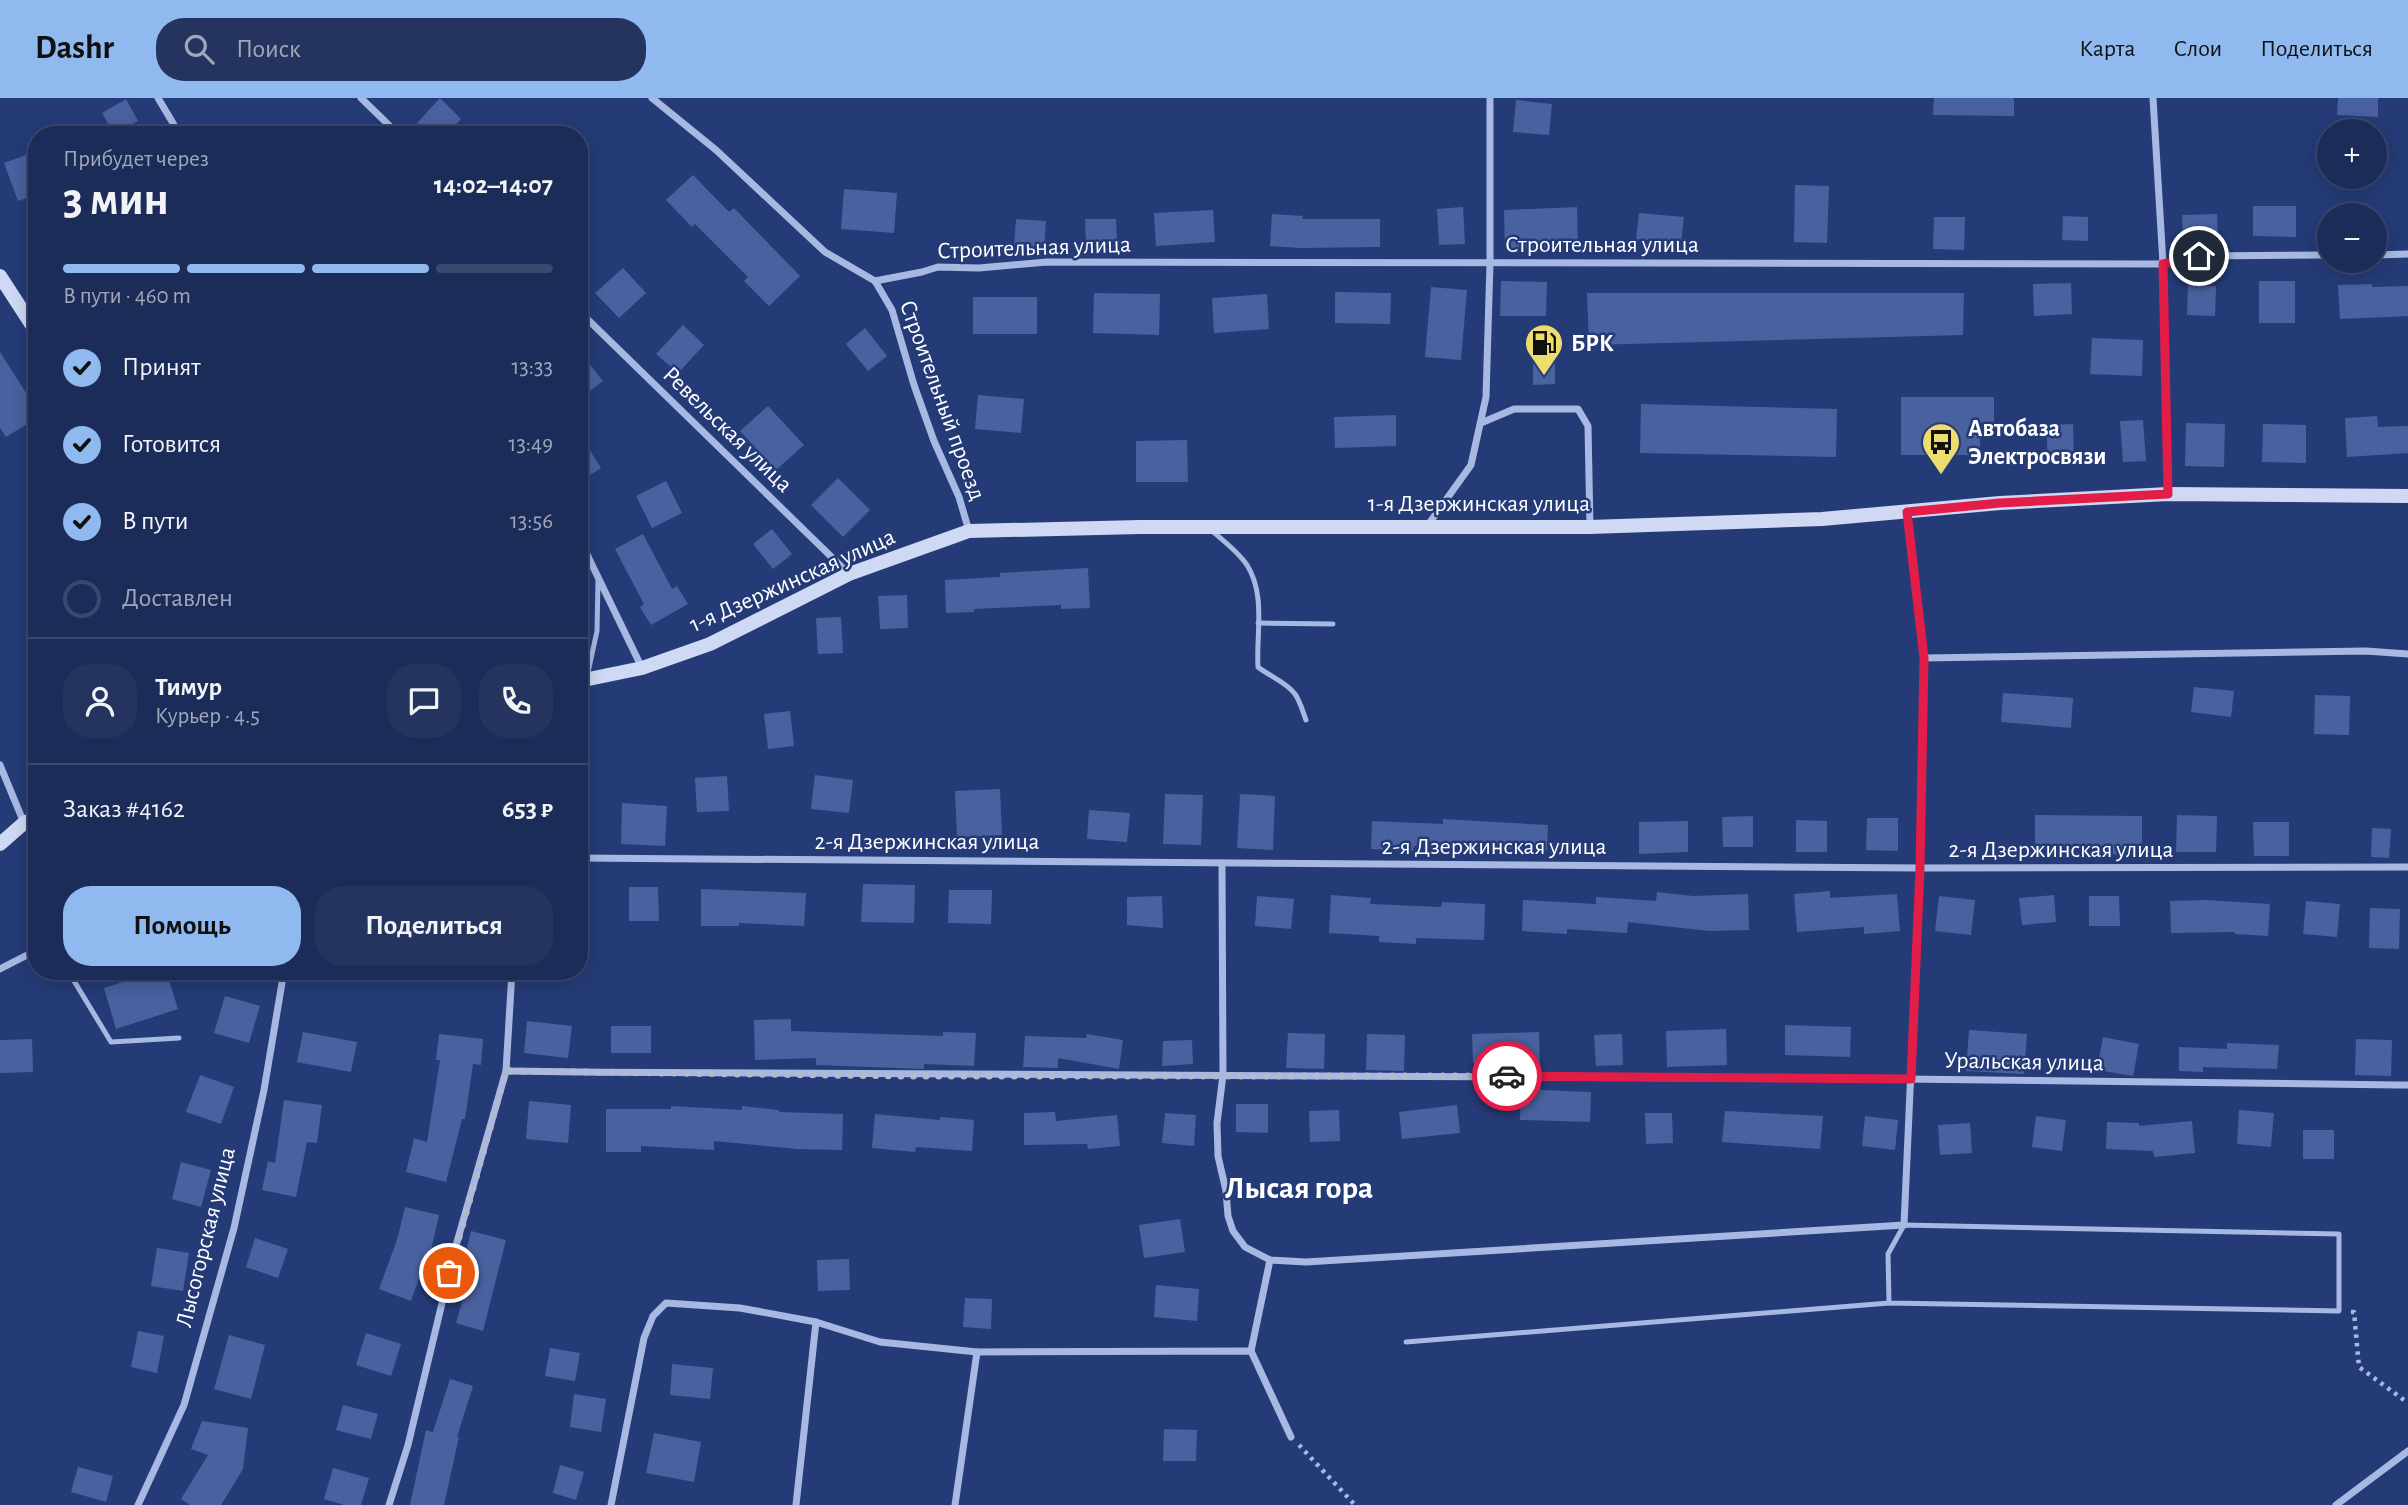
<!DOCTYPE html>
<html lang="ru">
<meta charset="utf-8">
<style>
body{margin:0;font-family:"Alegreya Sans",sans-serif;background:#25345f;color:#f1f3f6;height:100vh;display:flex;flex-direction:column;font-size:26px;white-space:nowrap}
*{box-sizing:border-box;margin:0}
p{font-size:23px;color:#a0a7ba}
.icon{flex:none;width:38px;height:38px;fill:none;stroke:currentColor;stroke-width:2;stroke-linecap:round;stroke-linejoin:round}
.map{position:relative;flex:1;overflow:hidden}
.side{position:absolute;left:28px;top:28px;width:560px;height:854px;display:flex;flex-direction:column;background:#1c2c59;border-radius:28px;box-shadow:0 4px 18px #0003,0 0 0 2px #3a486f}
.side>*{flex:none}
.fabs{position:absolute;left:2317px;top:21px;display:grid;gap:14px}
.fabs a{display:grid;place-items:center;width:70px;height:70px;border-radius:50%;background:#1c2c59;box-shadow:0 4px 18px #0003,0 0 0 2px #3a486f;font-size:35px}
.pin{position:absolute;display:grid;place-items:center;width:60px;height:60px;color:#fff;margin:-30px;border:4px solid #fff;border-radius:50%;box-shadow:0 2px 7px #0007}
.courier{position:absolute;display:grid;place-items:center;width:70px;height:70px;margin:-35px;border:5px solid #e11d48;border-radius:50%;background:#fff;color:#222;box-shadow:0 2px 9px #0007}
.headline em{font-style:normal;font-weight:600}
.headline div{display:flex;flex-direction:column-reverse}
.headline{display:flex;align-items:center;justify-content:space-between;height:119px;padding:0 35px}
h1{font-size:46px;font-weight:600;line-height:52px}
.bar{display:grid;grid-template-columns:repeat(4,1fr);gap:10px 7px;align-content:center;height:84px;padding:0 35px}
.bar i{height:9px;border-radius:5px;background:#3a486f}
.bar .current{background:#90b9f0}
.bar p{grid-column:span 4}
.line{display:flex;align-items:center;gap:18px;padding:0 35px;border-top:2px solid #3a486f}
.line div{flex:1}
.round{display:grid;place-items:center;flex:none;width:74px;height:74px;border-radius:28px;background:#25345f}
ol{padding:0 35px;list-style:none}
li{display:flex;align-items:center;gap:21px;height:77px}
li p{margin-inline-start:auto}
li .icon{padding:7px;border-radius:50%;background:#90b9f0;color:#111;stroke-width:4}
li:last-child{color:#a0a7ba}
li i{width:38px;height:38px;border:4px solid #3a486f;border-radius:50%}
.button{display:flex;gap:14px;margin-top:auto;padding:14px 35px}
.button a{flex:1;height:80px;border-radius:28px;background:#90b9f0;color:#111;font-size:28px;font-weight:600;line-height:80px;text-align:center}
.button a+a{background:#25345f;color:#f1f3f6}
header{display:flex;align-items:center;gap:42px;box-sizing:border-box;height:98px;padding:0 35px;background:#90b9f0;color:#111}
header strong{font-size:33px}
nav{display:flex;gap:38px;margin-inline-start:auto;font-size:24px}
.search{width:490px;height:63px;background:#25345f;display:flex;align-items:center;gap:18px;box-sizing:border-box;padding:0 24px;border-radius:28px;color:#a0a7ba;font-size:26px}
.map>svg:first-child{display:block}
.building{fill:#4a619f}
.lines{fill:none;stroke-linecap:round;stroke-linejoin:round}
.path{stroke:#a7b8e3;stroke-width:4.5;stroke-dasharray:3.5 5;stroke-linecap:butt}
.lane{stroke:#a7b8e3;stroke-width:5}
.street{stroke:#a7b8e3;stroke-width:7}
.secondary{stroke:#cfd9f3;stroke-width:14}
.done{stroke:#b3bacf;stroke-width:7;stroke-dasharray:0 12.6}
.route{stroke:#e11d48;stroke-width:9}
.labels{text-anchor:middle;stroke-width:5;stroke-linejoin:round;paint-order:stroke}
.street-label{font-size:24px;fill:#fff;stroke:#253b77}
.poi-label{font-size:24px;font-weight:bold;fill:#fff;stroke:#253b77;text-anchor:start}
.district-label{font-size:32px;font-weight:bold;fill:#fff;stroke:#253b77}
</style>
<header>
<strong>Dashr</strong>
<div class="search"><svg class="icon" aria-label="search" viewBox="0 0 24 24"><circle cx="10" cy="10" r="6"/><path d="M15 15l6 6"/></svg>Поиск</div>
<nav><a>Карта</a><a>Слои</a><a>Поделиться</a></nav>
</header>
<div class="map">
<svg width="2408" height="1407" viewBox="0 0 2408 1407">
<rect width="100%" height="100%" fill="#253b77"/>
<g class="building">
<path d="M440,0L461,21L446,37H429L417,25Z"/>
<path d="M1934,0H2014V18L1933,17Z"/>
<path d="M2338,0H2378V19L2337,17Z"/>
<path d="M126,1L138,23L114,36L102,15Z"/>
<path d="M1516,2L1552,6L1549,37L1513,34Z"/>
<path d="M37,53V96L18,103L4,65Z"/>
<path d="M693,77L729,114L734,110L800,178L769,208L744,183L748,179L695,126L692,129L666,102Z"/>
<path d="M1795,87L1829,88L1827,145L1794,144Z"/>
<path d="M844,91L897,95L894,135L841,131Z"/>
<path d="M2253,108H2296V139L2253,138Z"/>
<path d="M1463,109L1465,146L1439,147L1437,111Z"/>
<path d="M1577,109L1578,149L1505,152L1504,112Z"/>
<path d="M1213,112L1215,144L1156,148L1154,115Z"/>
<path d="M1639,115L1684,119L1681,145L1636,141Z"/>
<path d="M1272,116L1303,118L1302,121H1380V149L1300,150L1270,148Z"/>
<path d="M2217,116L2218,145L2183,146L2182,117Z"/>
<path d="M2063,118L2088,119V143L2062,142Z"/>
<path d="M1934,119H1965L1964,152L1933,151Z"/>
<path d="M1016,121L1046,123L1044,152L1014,150Z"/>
<path d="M1085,121H1116L1117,145L1086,146Z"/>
<path d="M623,170L646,195L619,220L595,195Z"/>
<path d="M1501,183L1547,184L1546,218H1500Z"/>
<rect x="2259" y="183" width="36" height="42"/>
<path d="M2071,185L2072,216L2034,218L2033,186Z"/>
<path d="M2372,186V189L2408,188V218L2340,221L2338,187Z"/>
<path d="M2188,187L2216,188L2215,218L2187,217Z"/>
<path d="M1431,189L1467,192L1461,262L1425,259Z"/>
<path d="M1335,194L1391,195L1390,226L1335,225Z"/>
<path d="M1094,195L1160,196L1159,237L1093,235Z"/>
<path d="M1587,195H1964L1963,237L1589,247Z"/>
<path d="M1267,196L1269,231L1214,235L1212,200Z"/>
<rect x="973" y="199" width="64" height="37"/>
<path d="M683,227L704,247L678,275L656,256Z"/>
<path d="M865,230L887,258L868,273L846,246Z"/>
<path d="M2092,240L2143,242L2142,278L2090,276Z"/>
<path d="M579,253L603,283L579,301Z"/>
<path d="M0,254L37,312V320L6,339L0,330Z"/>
<path d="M1555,264V286L1533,287V265Z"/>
<path d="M978,297L1024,301L1021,335L975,331Z"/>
<path d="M1901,299H1994V326H1980V357H1901Z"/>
<path d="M1641,306L1837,311L1836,359L1640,355Z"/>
<path d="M768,308L804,347L776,372L740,333Z"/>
<path d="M1396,317V348L1335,350L1334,319Z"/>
<path d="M2377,318L2378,329L2408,328V355L2347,359L2345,320Z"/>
<path d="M2143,322L2146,363L2123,364L2120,323Z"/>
<path d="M2186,325L2225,326L2224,369L2185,368Z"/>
<path d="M2073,326L2074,363L2048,364L2046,327Z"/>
<path d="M2263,326L2306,327V365L2262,364Z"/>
<path d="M579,335L601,370L579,384Z"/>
<path d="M1187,342L1188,384H1136V343Z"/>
<path d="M838,380L870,412L843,439L811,407Z"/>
<path d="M666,383L682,415L652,430L636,398Z"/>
<path d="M772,431L792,456L773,471L753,446Z"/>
<path d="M643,436L672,491L677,488L688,506L651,527L640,509L644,506L615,451Z"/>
<path d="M1088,470L1090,510L1061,511V507L974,511V514L946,515L945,482L1000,479V475Z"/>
<path d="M907,497L908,530L880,531L878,498Z"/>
<path d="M841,519L843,555L818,556L816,520Z"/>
<path d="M2194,589L2234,593L2231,619L2191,614Z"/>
<path d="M2003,595L2073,600L2071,630L2001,624Z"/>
<path d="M2315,597L2350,598L2349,637L2314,636Z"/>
<path d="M790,613L794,648L768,651L764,616Z"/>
<path d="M815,677L853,682L849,715L811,711Z"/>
<path d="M727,678L729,713L697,714L695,680Z"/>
<path d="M1000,691L1002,737L957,739L955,693Z"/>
<path d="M1165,696L1203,697L1201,747L1163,746Z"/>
<path d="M1240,696L1275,698L1273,752L1237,750Z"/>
<path d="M622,705L667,708L665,748L621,746Z"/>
<path d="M1089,712L1130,715L1127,744L1087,741Z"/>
<path d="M2035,717L2142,718V756H2092V750L2035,749Z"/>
<path d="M2177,717L2217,718L2216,754H2176Z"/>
<path d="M1753,718V749H1723L1722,719Z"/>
<path d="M1867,720H1898V753L1866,752Z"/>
<path d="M1443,721L1548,727L1547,752L1495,750V753L1414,748L1413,753L1371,751L1372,723L1443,726Z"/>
<path d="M1796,722L1827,723V754H1796Z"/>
<path d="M1688,723V754L1639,756V724Z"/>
<path d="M2253,724H2289V758H2254Z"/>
<path d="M2372,730L2391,731L2389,760L2371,759Z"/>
<path d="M863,786L915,787L914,825L861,824Z"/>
<path d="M629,789H658L659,823H629Z"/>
<path d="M701,791L806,795L804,828L739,825V828H701Z"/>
<path d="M949,792H992L991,826L948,825Z"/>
<path d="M1830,793V800L1897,796L1900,833L1864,836V829L1797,834L1794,796Z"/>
<path d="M1657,794L1693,798L1748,796L1749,832L1709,833L1628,824L1627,835L1567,831V836L1522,833L1523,802L1596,806V799L1656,803Z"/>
<path d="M1331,797L1371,800L1370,806L1441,809L1442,804L1485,806L1484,842L1416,840V846L1379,844V838L1329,835Z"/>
<path d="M2054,797L2056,824L2022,827L2019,800Z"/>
<path d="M1162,798L1163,830L1127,827V799Z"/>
<path d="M1257,798L1294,801L1291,831L1255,828Z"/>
<path d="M1939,798L1975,802L1971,837L1935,833Z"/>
<path d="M2089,798H2119L2120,828H2089Z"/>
<path d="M2206,802L2270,806L2268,838L2235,836V834L2171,835L2170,803Z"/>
<path d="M2306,803L2340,806L2337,839L2303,836Z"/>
<path d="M2370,810L2400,811L2399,851L2369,850Z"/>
<path d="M157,873H166L178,911L116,931L104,890Z"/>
<path d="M225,898L260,908L249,945L214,935Z"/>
<path d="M791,921V933L943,938V934L976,935L974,968L924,966V971L816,967V960L755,962L754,922Z"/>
<path d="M527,923L572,928L568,960L524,955Z"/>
<path d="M1785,927L1851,929L1850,959L1785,957Z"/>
<rect x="611" y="928" width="40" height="27"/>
<path d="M1726,931L1727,967L1667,969L1666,933Z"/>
<path d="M1969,932L2027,936L2024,976L1966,973Z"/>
<path d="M303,934L357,944L351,974L297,964Z"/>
<path d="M1539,934L1540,973H1522V964L1473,965L1472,936Z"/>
<path d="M1288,935L1325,936L1324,971L1286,970Z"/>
<path d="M439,936L483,941L481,967L473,966L465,1021H462L446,1084L406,1074L414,1040L427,1044L440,962H436Z"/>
<path d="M1087,936L1123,942L1119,971L1058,960V970L1023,969L1025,938L1086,940Z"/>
<path d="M1367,936L1405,937L1404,973L1366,972Z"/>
<path d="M1622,936L1623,967L1596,968L1594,937Z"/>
<path d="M2103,939L2139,946L2133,978L2097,972Z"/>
<path d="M32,941L33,974L0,975V942Z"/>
<path d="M2356,941L2392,942L2391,978L2355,977Z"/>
<path d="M1192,942L1193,966L1162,968L1163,943Z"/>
<path d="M2227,945L2279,947L2277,971L2203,969V974L2179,973V949L2227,951Z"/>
<path d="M200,977L234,989L221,1026L186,1014Z"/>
<path d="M1521,985H1541V992L1591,994L1590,1024L1520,1022Z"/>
<path d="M284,1002L322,1007L317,1045L307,1044L296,1099L262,1092L268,1063L275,1065Z"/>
<path d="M529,1003L571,1007L568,1045L526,1041Z"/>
<path d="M1236,1006H1268V1035L1236,1034Z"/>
<path d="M1457,1007L1460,1035L1402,1041L1399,1014Z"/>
<path d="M671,1008L742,1012V1008L779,1012V1014L843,1016L842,1052L797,1051L714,1043V1052L641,1048V1054H606V1011H671Z"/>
<path d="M1339,1012L1340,1043L1310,1044L1309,1013Z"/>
<path d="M2239,1012L2274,1015L2271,1049L2237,1046Z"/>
<path d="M1725,1013L1823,1018L1820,1051L1722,1044Z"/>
<path d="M1055,1014L1056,1023L1117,1017L1120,1048L1088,1051L1087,1046L1024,1047V1015Z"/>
<path d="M1165,1015L1196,1017L1194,1048L1162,1045Z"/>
<path d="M1645,1015H1672L1673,1045L1646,1046Z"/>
<path d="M875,1016L940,1022V1019L974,1022L972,1053L916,1049L915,1054L872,1050Z"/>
<path d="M1865,1018L1898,1022L1895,1052L1862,1048Z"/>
<path d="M2036,1018L2066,1022L2062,1053L2032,1049Z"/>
<path d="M2192,1023L2195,1055L2154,1059L2153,1053L2106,1051L2107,1024L2139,1025V1028Z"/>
<path d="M1970,1025L1972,1055L1940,1057L1938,1027Z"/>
<rect x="2303" y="1032" width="31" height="29"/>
<path d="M181,1064L211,1072L201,1109L172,1101Z"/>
<path d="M405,1109L439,1117L430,1157L428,1156L411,1203L379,1191L397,1142Z"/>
<path d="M1180,1121L1185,1154L1144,1160L1139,1127Z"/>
<path d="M471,1133L506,1142L483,1233L456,1225L471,1173L462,1171Z"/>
<path d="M255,1140L288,1151L278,1180L246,1169Z"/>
<path d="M157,1150L189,1155L183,1193L151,1188Z"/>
<path d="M849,1161L850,1192L818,1193L817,1162Z"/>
<path d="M1156,1187L1199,1191L1197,1223L1154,1219Z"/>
<path d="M965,1200L992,1201L991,1231L963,1229Z"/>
<path d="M138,1233L164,1238L157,1275L131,1269Z"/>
<path d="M366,1235L401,1246L391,1278L356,1267Z"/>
<path d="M229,1237L265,1247L251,1301L214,1291Z"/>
<path d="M550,1250L580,1255L575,1283L545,1278Z"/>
<path d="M672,1266L713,1270L710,1301L670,1297Z"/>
<path d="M450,1281L473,1288L457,1339H459L444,1407H410L426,1332L433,1334Z"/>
<path d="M574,1296L606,1301L601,1334L570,1329Z"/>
<path d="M343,1307L378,1316L371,1341L336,1332Z"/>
<path d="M202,1323L248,1330L243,1371L221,1407H190L181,1401L208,1357L191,1351Z"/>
<path d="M1164,1331L1197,1332L1196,1363H1163Z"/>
<path d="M654,1335L701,1344L694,1384L646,1375Z"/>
<path d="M560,1367L584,1374L576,1402L553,1395Z"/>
<path d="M78,1369L113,1378L106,1404L71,1394Z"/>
<path d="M333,1370L369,1380L361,1407H344L324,1401Z"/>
</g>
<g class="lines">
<g class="path">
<path d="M2351,1214H2354L2359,1269L2408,1305"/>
<path d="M1299,1347L1355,1407"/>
</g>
<g class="lane">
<path d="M1212,433C1224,443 1238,454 1247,467C1266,497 1256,536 1258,569C1269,578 1286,584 1295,596C1300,603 1303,614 1306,622"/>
<path d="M1258,525L1333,526"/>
<path d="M587,579L597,533L598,482"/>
<path d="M68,873L111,944L179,940"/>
<path d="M1406,1244L1889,1205L2339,1213V1136L1904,1127L1888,1156L1889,1205"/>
</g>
<g class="street">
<path d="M158,0L180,37"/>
<path d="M361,0L399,37"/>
<path d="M652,0L716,52L825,154L875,183L892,212L914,287L934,343L959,399L969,433"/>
<path d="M2153,0L2163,166L2168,396"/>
<path d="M2375,157L2408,156"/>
<path d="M875,183L922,174L938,169L979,170L1047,164L2163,166L2199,158L2329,157"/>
<path d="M579,213L849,476"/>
<path d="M1481,325L1514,311H1578L1588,328L1590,429"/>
<path d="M1428,427L1471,367L1486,299L1490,165V0"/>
<path d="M579,440L642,570"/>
<path d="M1924,560L2366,553L2408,556"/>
<path d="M0,667L24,725"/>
<path d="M579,760L1920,770L2408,769"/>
<path d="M1222,765L1223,977L1217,1025L1218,1058L1226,1093L1228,1118L1233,1133L1245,1149L1270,1162L1306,1164L1904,1127L1920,770L1924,560L1907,414"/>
<path d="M0,871L37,852"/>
<path d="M506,973C971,979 1436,978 1902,981C2070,982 2239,986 2408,987"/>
<path d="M1251,1253L1270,1162"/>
<path d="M138,1407L184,1307L234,1130L264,992L284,873"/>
<path d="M389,1407L408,1347L455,1151L506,973L512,873"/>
<path d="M611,1407L644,1240L653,1218L666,1205L740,1210L816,1224"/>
<path d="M796,1407L816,1224L880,1244L977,1254L1251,1253L1291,1339"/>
<path d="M955,1407L977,1254"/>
<path d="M2336,1407L2408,1353"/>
</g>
<g class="secondary">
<path d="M0,178L37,235"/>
<path d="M579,583L642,570L710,546L849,476L969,433L1140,429H1590L1822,421L2000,405L2168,396L2408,398"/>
<path d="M0,746L24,725L37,719"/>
</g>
</g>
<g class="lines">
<path class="done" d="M449,1175L506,973L906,978H1507"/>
<path class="route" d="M1507,978L1911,981L1920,770L1924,560L1907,414L2000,405L2168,396L2163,166L2199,158"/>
</g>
<defs>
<symbol id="fuel-pin" viewBox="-11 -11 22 30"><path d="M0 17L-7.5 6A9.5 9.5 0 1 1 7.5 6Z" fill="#ecdd6c" stroke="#253b77"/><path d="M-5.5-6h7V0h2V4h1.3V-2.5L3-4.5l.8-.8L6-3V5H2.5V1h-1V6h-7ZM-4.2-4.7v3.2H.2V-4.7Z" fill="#111"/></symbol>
<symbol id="bus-pin" viewBox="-11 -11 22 30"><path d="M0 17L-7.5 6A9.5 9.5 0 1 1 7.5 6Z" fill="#ecdd6c" stroke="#253b77"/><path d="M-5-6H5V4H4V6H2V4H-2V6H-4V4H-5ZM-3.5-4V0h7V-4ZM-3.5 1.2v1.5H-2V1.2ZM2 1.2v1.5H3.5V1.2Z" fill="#111"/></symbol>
</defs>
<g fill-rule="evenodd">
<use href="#fuel-pin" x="1522" y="223" width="44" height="60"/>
<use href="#bus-pin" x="1919" y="322" width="44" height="60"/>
</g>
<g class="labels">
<g class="street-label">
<text x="1602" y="154">Строительная улица</text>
<text transform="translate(1034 149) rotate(-2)" y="8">Строительная улица</text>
<text transform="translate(943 302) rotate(70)" y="8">Строительный проезд</text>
<text transform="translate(728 331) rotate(44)" y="8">Ревельская улица</text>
<text x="1479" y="413">1-я Дзержинская улица</text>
<text transform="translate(792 482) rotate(-24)" y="8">1-я Дзержинская улица</text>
<text x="927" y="751">2-я Дзержинская улица</text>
<text x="1494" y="756">2-я Дзержинская улица</text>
<text x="2061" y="759">2-я Дзержинская улица</text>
<text transform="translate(2024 963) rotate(1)" y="8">Уральская улица</text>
<text transform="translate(205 1139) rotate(-76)" y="8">Лысогорская улица</text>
</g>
<g class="poi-label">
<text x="1571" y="253">БРК</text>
<text x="1968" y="338">Автобаза<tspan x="1968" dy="28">Электросвязи</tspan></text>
</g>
<g class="district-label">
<text x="1299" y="1100">Лысая гора</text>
</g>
</g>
</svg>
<div class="fabs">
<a>+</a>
<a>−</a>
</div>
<div class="pin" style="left:449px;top:1175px;background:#ea580c"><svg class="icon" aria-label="bag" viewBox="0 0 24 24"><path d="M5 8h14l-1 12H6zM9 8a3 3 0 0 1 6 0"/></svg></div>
<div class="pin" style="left:2199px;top:158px;background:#1f2937"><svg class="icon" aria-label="home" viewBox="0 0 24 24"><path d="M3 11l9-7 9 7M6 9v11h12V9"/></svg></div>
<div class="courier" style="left:1507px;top:978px"><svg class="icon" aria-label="car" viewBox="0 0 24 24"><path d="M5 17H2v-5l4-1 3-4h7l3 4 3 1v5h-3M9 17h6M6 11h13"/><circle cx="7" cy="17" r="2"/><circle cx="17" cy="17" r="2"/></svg></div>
<section class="side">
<div class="headline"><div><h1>3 мин</h1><p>Прибудет через</p></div><em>14:02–14:07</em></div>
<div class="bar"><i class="current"></i><i class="current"></i><i class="current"></i><i></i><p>В пути · 460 m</p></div>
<ol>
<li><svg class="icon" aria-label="check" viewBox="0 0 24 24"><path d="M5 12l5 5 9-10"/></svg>Принят<p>13:33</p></li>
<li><svg class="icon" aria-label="check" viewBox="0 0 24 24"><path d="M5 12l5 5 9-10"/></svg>Готовится<p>13:49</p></li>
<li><svg class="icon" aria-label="check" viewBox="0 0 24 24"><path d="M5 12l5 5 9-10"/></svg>В пути<p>13:56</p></li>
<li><i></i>Доставлен</li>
</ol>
<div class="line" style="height:126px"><a class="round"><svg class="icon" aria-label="person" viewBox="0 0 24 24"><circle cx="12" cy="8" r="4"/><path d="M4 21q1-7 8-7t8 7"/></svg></a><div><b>Тимур</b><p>Курьер · 4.5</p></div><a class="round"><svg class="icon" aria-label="chat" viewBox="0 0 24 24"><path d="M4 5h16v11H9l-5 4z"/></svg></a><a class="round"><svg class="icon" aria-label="phone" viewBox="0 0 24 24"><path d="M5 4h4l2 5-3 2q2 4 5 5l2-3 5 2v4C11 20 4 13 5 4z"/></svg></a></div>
<div class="line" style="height:91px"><div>Заказ #4162</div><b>653 ₽</b></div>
<div class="button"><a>Помощь</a><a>Поделиться</a></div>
</section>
</div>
